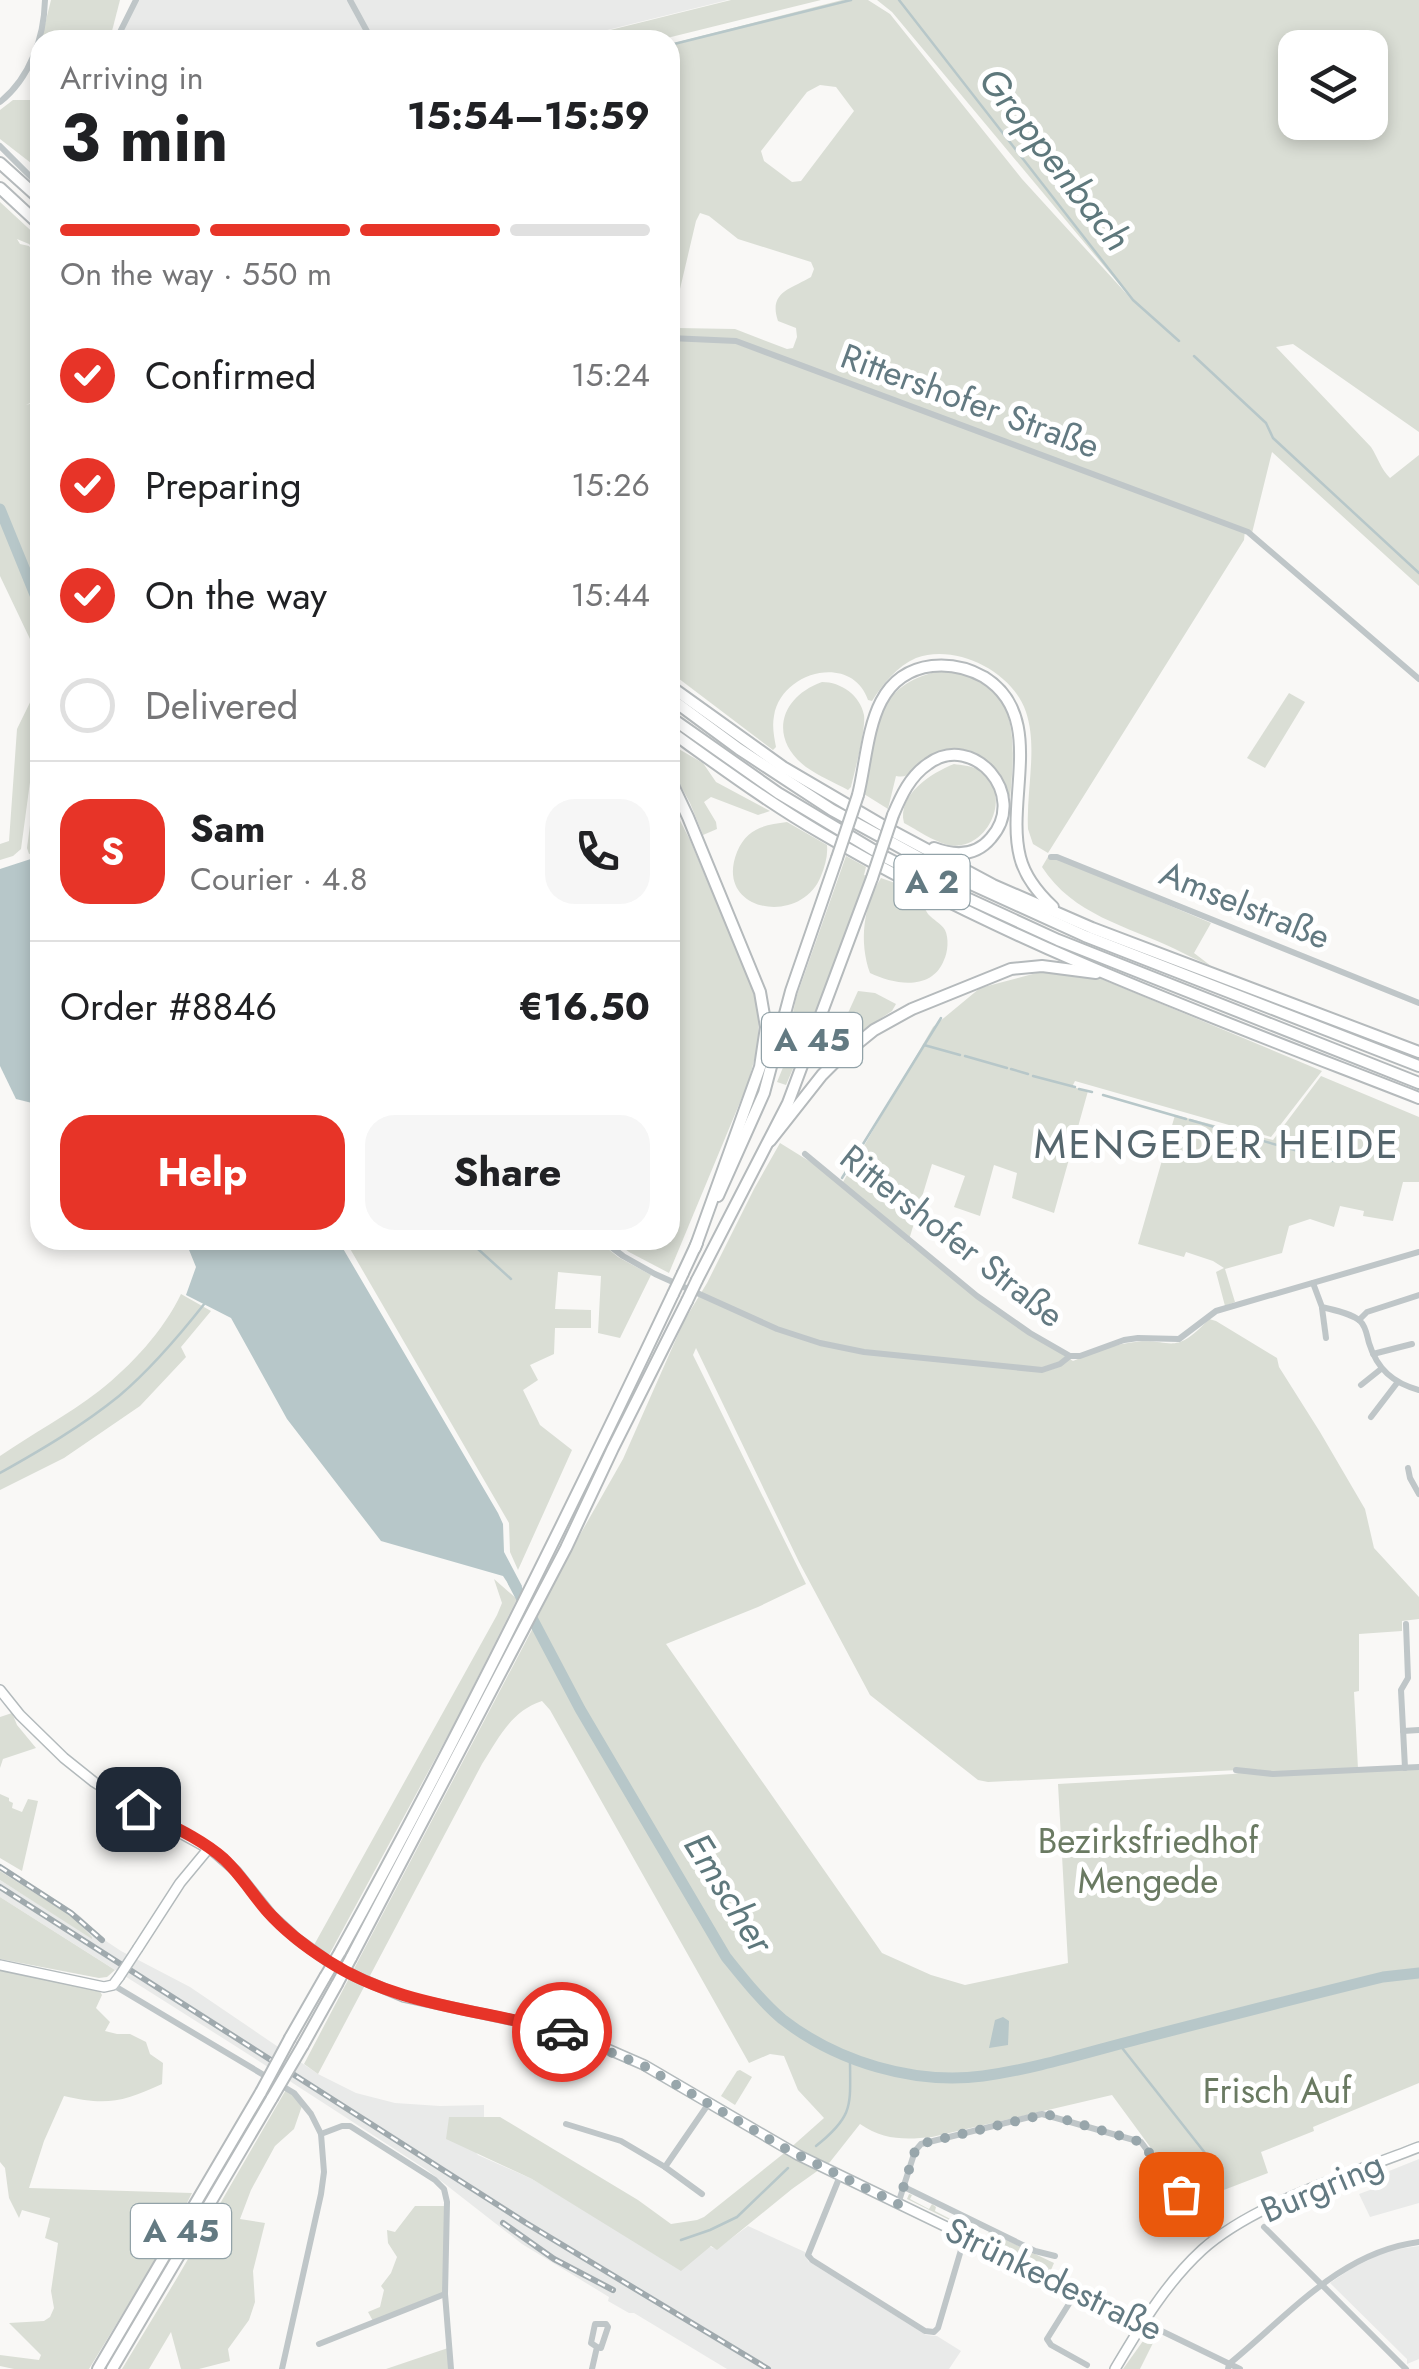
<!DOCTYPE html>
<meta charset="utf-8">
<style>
body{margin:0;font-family:Jost,sans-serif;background:#f6f6f6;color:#202124;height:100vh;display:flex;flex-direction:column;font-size:38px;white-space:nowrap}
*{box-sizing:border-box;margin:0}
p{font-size:32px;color:#757577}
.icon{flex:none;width:55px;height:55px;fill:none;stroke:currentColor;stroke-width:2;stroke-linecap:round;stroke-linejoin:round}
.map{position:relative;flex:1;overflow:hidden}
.panel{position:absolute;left:30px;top:30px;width:650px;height:1220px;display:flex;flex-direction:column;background:#fff;border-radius:30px;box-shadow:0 5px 15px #0003}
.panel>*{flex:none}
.fabs{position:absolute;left:1278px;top:30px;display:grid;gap:20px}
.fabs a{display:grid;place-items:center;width:110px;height:110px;border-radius:20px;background:#fff;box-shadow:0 5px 15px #0003;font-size:50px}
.pin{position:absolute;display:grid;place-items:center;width:85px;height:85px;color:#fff;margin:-42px;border-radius:20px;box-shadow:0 5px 15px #0006}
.courier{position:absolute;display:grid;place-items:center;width:100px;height:100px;margin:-50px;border:8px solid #e73428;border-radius:50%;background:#fff;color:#222;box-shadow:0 2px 12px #0007}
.headline em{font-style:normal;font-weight:700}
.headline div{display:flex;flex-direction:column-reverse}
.headline{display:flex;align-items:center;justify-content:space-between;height:170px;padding:0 30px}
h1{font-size:65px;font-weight:700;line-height:75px}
.bar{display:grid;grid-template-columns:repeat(4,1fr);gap:15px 10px;align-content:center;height:120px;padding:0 30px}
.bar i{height:12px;border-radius:8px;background:#e0e0e0}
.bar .on{background:#e73428}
.bar p{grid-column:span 4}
.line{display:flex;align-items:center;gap:25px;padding:0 30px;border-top:2px solid #e0e0e0}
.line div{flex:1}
.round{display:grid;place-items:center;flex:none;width:105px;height:105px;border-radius:30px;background:#f6f6f6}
ol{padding:0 30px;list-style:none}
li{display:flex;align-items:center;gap:30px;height:110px}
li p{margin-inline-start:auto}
li .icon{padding:10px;border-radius:50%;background:#e73428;color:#fff;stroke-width:4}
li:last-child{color:#757577}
li i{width:55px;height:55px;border:5px solid #e0e0e0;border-radius:50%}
.action{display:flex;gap:20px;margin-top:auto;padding:20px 30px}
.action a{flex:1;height:115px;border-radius:30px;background:#e73428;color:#fff;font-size:40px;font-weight:700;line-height:115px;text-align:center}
.action a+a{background:#f6f6f6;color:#202124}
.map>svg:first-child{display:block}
.built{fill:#e9eae9}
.green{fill:#daded5;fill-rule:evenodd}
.water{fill:#b7c7c9}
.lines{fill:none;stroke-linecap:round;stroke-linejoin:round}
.stream{stroke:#b7c7c9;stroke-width:2.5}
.river{stroke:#b7c7c9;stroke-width:11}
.major-casing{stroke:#b3babc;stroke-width:12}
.highway-casing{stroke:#b5babc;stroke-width:14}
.minor{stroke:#bfc6c8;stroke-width:6}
.major{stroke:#fff;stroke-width:9}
.highway{stroke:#fff;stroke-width:10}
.rail-casing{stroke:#a0aaae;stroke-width:6}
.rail{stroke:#fff;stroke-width:2.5;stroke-dasharray:8;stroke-linecap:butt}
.major-bridge-casing{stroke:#b3babc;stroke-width:12;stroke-linecap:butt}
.highway-bridge-casing{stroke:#b5babc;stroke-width:14;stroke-linecap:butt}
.major-bridge{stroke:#fff;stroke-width:9}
.highway-bridge{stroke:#fff;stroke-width:10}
.done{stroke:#98a6ab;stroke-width:10;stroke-dasharray:0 18}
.route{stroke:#e73428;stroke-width:12}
.labels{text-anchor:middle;stroke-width:10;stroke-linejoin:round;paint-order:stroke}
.shield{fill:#fff;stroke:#92a2a8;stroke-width:2.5}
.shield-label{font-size:32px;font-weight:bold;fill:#637a82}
.street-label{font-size:35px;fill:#637a82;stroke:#fff}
.park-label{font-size:35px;fill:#6a7a62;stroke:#fff}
.water-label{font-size:38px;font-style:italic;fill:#5e787c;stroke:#fff}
.quarter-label{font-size:40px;letter-spacing:2.5px;fill:#55666d;stroke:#fff}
</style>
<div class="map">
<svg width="1419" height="2369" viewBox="0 0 1419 2369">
<rect width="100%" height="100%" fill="#f9f8f6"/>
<g class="built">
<path d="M136,0H728L567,40H116Z"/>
<path d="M0,1864L80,1916L106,1941L121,1951L190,1987L318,2074L356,2093L395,2103L440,2106L484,2105V2117L449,2118L478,2155L532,2179L576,2205L717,2249L748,2226L805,2252L808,2261L926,2335L937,2336L961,2351L949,2369H727L634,2313H629L608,2301L609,2297L522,2244L427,2170L240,2049L0,1897V1880L92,1938L73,1917L0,1871Z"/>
<path d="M1419,2159V2203L1370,2217L1359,2194L1378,2187L1377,2181L1390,2175L1389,2171Z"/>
<path d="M1419,2246V2359L1407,2364V2359L1330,2283L1352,2268L1381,2254L1391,2250Z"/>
</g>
<g class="green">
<path d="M51,0H120L112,31L105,40H41Z"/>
<path d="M731,0H821L659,40H570Z"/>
<path d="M842,0H868L890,14L1022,179L1134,302L892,12L877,0H1419V432L1293,344L1276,347L1371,447C1378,458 1381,469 1390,478L1419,455V586L1272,452L1252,533L1245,530L1244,540L1048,853L1033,844L1028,829C1026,790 1038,748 1026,712C1013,672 956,643 916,658C897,666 883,684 872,701L868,700C852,653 781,671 774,716C772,726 774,737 776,747L773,750L670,672V44ZM1295,48H1370V122H1295ZM820,85L836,87L854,111L801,181L792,182L764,161L761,151L807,92ZM700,213L709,216L738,239L811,262L814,269L811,277C791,289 768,292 778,321L796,328L797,337L793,348L787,349L735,329L677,328L672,323L696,221Z"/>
<path d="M13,100H40V170L0,139V110Z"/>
<path d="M0,202L40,239V255L29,244L17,239L20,244L29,246L40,261V398L26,405L40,401V436L31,439L33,443L40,441V660L0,576Z"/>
<path d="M941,671C1020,676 1016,737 1010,798C1007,791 1005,783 1001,776C985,751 946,743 922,762C911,770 910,779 896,776L888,809L864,794C878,737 870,684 941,671Z"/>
<path d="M40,682V708L21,849L13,856L0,860V844L9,841L17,729Z"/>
<path d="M822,682C841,682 860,695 864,715C866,729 855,770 851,787L848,790C835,783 819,776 806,767C768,738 780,697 822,682Z"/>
<path d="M1289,693L1305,702L1265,768L1247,758Z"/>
<path d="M670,744L703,763L716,782L770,811L758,815L711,797L704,802L716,822L717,829L703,835L690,803L670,766Z"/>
<path d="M40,749V851L29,854L27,848Z"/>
<path d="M954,764C961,765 971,766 977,769C1016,790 989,853 948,845C933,841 917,830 904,823C897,795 931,773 954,764Z"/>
<path d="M670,801L690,840L756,997L759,1019L758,1046L748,1083L669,1273L629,1252L613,1240H670Z"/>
<path d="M787,822L827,845C828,856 825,866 821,876C801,927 713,912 737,852C747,828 764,825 787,822Z"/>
<path d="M1049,855L1211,923L1194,953L1211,966C1199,961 1187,955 1175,949C1127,926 1073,915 1042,867Z"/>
<path d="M846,856L866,867L864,875L866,876L811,1026L786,1085L777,1082L798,1031L791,1023L796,998Z"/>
<path d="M881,878C891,882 908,886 916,894C921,899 924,908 928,914C933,920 941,923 945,930C949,938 948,952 944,960C932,991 895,985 870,973C859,942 863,906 881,878Z"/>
<path d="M1044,971L1097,977L1322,1071L1271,1137L1075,1081L1072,1087L1088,1091L1054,1213L1012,1198L1017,1173L994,1165L980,1216L954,1207L965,1176L932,1164L908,1243L1025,1331L1073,1361C1091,1354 1109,1346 1128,1343C1172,1335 1171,1360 1209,1319L1216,1321L1277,1358L1279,1367L1320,1432L1365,1509L1374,1548L1419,1597V1619L1402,1621V1631L1359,1634V1691L1354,1692L1358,1769L1419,1768V2083L1313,2127L1314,2131L1261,2152L1268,2173L1216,2193L1214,2206L1206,2223L1112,2095L932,2137C905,2140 883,2140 860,2124L830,2162L792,2189L717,2250L711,2246L681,2271L532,2179L446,2139L449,2117H500L638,2200L671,2224L697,2220L704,2217L788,2150L824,2118L798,2090L784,2056L770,2054L749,2063L550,1710L542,1701C511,1711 499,1738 482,1764L318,2074L304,2064L535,1624L539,1630L535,1622L569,1554L623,1459L684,1321L707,1283L754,1189L780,1143L843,1182L933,1027L980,988ZM696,1348L799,1562L870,1695L978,1780L988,1782L1260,1769L1233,1774L1058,1784L1068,1963L965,1985L931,1975L882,1953L666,1644L758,1607L806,1584L693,1355Z"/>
<path d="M858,991L875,993L896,1004L892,1011L851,1038L840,1040L843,1024Z"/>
<path d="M1321,1076L1419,1117V1182H1403L1393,1221L1363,1216L1364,1211L1340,1206L1334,1227L1310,1219L1289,1226L1282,1253L1225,1269L1235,1302L1225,1306L1216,1272L1224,1268L1213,1261L1186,1252L1184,1257L1138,1244L1175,1115L1273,1140Z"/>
<path d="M345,1240H597L618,1257L651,1275L620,1338L598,1333L601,1276L558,1272L555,1309L591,1310V1328H555L554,1354L530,1365L538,1380L523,1390L540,1425L572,1450L518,1570L510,1552L509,1523Z"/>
<path d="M181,1294L211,1311L181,1347L186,1357L140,1406L64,1458L0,1490V1456C32,1434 68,1415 99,1391C131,1366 164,1330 181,1294Z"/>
<path d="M494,1579L517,1599L460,1713L329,1955L314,1945L497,1615L502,1603Z"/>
<path d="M12,1713L17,1725L36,1748L3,1759L0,1768V1717Z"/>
<path d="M0,1794L9,1798V1801L13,1803L12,1808L22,1812L28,1799L38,1801L22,1871L0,1858Z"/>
<path d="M0,1871L73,1917L92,1937V1939L0,1880Z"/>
<path d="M0,1897L115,1970L107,1977L99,1978L0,1959Z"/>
<path d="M0,1970L99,1990L102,1995L96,2008L110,2022L105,2031L117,2034H130L146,2042L150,2054L163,2063L162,2084C123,2102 106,2106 64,2096L44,2141L29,2188L192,2193L173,2231L89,2369H14L0,2366V2355L39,2360L41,2355L9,2323L44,2321L50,2317L54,2308L51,2291L58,2243L45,2238L50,2218L22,2210L19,2218L9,2198L5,2168L0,2162Z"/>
<path d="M740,2070L752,2077L735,2105L721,2096L737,2071Z"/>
<path d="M287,2088L303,2103L294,2129L275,2146L251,2190L240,2219L265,2223L253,2271L255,2302L249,2320L228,2349L230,2361L199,2369H181L171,2332L149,2369H122L177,2278Z"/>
<path d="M909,2194L912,2195L910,2199L929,2209L932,2204L936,2207L935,2211L958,2223L961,2218L965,2220L963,2225L986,2236L989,2232L1054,2263L1051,2270L907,2199Z"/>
<path d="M415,2206H446L444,2293L373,2321L368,2312L380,2307L384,2290L381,2286L391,2273L397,2257L388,2243L387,2230L395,2232Z"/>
<path d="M1150,2336L1155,2339L1140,2369H1123L1143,2341Z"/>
<path d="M448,2348L450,2369H386Z"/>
</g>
<g class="water">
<path d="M40,856V1105L16,1099L0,1066V869Z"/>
<path d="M185,1240H338L498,1513L503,1524L504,1552L522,1586L517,1597L503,1576L381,1541L287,1419L231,1318L186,1295L196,1267Z"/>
<path d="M1003,2017L1009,2021L1008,2045L989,2048L995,2020Z"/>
</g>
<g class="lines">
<g class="stream">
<path d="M899,0L1133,300L1179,341"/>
<path d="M670,45L851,0"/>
<path d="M1194,356L1266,423L1273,438L1419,573"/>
<path d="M924,1045L960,1055"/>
<path d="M965,1056L1007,1068"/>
<path d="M1011,1069L1028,1074"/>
<path d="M1033,1076L1075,1087"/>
<path d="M1079,1089L1092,1092"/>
<path d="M1103,1095L1186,1119"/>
<path d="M1190,1120L1333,1161"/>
<path d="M842,1178L941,1018"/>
<path d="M468,1240L511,1279"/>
<path d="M0,1473C41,1450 82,1426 119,1396C151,1369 179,1336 205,1303"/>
<path d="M1119,2044L1209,2158"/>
<path d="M816,2146C855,2115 850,2105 850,2058"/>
<path d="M681,2240L710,2230L737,2217L788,2168"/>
</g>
<g class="river">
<path d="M0,509L40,607"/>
<path d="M513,1582L580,1709L726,1957C743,1978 761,2001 782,2019C837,2062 914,2085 983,2076C1035,2069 1088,2052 1139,2039C1220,2018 1301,1997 1383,1977L1419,1973"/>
</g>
<defs>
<g id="major">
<path d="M0,1690L20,1715L64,1758L94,1782L137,1809L213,1851L236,1871L272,1916L297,1939L332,1964L359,1978L404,1997L540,2026L589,2041L644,2065L798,2155L1143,2322"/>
<path d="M138,1948L180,1883L209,1848"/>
<path d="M0,1965L104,1987L113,1985L119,1977"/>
<path d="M1115,2369C1140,2327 1165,2284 1202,2250C1254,2203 1353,2173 1419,2147"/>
</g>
<g id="highway">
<path d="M0,163L40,199"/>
<path d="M0,188L40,225"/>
<path d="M670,686L783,767L894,832L993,885L1092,928L1419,1052"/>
<path d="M670,698L739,749L832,810L951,875L1085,936L1419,1066"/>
<path d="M670,717L778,793L885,857L945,888L1058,940L1419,1083"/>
<path d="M670,731C719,766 769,803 821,833C1009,944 1217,1019 1419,1098"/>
<path d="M670,779L688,817L760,992L766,1027L760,1067L695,1248"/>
<path d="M858,795C870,747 867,674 932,666C951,664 968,668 984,677C1047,716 1005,799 1020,857C1025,877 1038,893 1053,907"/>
<path d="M893,815C901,796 910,776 928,764C973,731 1029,795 991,838C976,856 955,856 934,848"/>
<path d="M770,1141L822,1075L837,1060L874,1030L912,1009L1011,969L1042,966L1096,973"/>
<path d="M718,1196L764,1093L791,991L837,858"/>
<path d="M683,1273L697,1243"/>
<path d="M697,1280L788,1103L872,878"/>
<path d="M340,1952C459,1737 568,1516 673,1294"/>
<path d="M351,1958L566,1548L613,1448L687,1301"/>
<path d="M290,2038L325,1977"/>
<path d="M303,2045L337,1984"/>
<path d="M98,2369L261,2092"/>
<path d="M112,2369L272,2098"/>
</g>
</defs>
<use href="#major" class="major-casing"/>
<use href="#highway" class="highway-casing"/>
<g class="minor">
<path d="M350,0L369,35"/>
<path d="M116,40L136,0"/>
<path d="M0,102C30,78 44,38 45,0"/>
<path d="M0,146L33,179L40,178"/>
<path d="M670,338L736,341L1248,532L1419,679"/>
<path d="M1051,857H1057L1419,1003"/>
<path d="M805,1154L977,1296L1030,1333L1070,1356"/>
<path d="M602,1240L623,1256L655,1274L777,1329L820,1343L864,1352L1042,1370L1060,1364L1070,1356H1080L1124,1340L1138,1338L1179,1339L1216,1311L1419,1252"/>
<path d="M1313,1283L1322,1307C1333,1310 1351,1313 1360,1321C1366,1326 1367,1336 1369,1343C1377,1369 1393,1383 1419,1390"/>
<path d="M1322,1308L1326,1338"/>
<path d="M1359,1320L1367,1312L1419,1295"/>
<path d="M1373,1354L1412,1344"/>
<path d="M1361,1385L1381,1369"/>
<path d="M1371,1417L1397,1383"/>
<path d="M1408,1468L1410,1478L1419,1494"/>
<path d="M1403,1731L1419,1730"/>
<path d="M1405,1768L1401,1690L1408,1678L1406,1624"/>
<path d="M1236,1770L1273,1774L1419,1767"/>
<path d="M113,1985L294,2093L311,2114L321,2134L324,2172L321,2194L282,2369"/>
<path d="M566,2124L621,2141L665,2167L709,2103"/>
<path d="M321,2134L342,2126H350L435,2180L444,2189L447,2202L445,2294L451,2369"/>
<path d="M665,2167L702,2194"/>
<path d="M840,2176L808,2255L812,2260L925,2331L934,2332L938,2328L961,2250L967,2237"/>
<path d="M904,2187L1035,2251L1055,2256"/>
<path d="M898,2204L915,2151L921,2144L1042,2114L1141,2142L1214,2240"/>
<path d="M1264,2227L1406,2369"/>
<path d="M1077,2291L1047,2339L1051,2345L1087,2365"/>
<path d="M1143,2322L1240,2369"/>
<path d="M319,2344L445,2294"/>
<path d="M592,2369L597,2347L591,2343L595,2324H606L608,2327L601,2348L597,2347"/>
<path d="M1228,2369L1229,2364C1288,2316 1340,2252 1419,2242"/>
</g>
<use href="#major" class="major"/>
<use href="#highway" class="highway"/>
<defs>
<g id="rail">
<path d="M0,1867L71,1913L102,1940"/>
<path d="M0,1887L526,2223L768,2369"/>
<path d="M503,2223L554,2259L613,2290"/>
</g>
</defs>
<use href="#rail" class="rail-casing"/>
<use href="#rail" class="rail"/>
<defs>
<path id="major-bridge" d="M119,1977L138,1948"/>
<g id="highway-bridge">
<path d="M837,858L858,795"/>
<path d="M872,878L893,815"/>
<path d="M673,1294L683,1273"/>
<path d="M687,1301L697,1280"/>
<path d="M325,1977L340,1952"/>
<path d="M337,1984L351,1958"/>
<path d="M261,2092L290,2038"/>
<path d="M272,2098L303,2045"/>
</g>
</defs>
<use href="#major-bridge" class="major-bridge-casing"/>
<use href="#highway-bridge" class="highway-bridge-casing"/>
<use href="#major-bridge" class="major-bridge"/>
<use href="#highway-bridge" class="highway-bridge"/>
</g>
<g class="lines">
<path class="done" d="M562,2032L644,2066L788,2150L898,2204L915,2151L920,2144L1046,2114L1141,2142L1181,2194"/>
<path class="route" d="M138,1809C167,1824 199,1837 224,1859C241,1875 253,1895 268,1912C285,1931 306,1947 328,1961C399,2007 483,2009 562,2032"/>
</g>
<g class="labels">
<g class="shield">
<rect x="894.5" y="855" width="75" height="54" rx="8"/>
<rect x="762" y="1013" width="100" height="54" rx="8"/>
<rect x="131" y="2204" width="100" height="54" rx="8"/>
</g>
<g class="shield-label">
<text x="932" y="893">A 2</text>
<text x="812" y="1051">A 45</text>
<text x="181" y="2242">A 45</text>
</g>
<g class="street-label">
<text transform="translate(970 401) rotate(20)" y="12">Rittershofer Straße</text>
<text transform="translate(1245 905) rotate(22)" y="12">Amselstraße</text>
<text transform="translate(952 1236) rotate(38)" y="12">Rittershofer Straße</text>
<text transform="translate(1322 2187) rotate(-23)" y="12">Burgring</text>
<text transform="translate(1054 2279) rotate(26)" y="12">Strünkedestraße</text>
</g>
<g class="park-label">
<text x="1148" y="1853">Bezirksfriedhof<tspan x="1148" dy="40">Mengede</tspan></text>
<text x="1277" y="2103">Frisch Auf</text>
</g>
<g class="water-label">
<text transform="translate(1055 159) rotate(52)" y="13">Groppenbach</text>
<text transform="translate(729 1893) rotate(58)" y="13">Emscher</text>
</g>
<g class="quarter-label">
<text x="1217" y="1158">MENGEDER HEIDE</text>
</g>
</g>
</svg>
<div class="fabs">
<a><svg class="icon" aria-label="layers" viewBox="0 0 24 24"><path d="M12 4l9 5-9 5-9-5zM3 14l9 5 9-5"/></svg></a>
</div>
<div class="pin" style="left:1181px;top:2194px;background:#ea580c"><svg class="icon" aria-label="bag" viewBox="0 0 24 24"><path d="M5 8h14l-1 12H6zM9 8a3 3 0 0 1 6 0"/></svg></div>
<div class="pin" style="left:138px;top:1809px;background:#1f2937"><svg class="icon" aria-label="home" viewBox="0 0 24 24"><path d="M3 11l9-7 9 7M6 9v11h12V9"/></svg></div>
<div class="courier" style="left:562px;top:2032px"><svg class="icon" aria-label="car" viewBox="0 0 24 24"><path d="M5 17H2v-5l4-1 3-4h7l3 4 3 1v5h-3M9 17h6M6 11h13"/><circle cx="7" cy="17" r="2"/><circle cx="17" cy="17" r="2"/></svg></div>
<section class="panel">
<div class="headline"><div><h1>3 min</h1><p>Arriving in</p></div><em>15:54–15:59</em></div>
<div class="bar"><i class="on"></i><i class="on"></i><i class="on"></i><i></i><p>On the way · 550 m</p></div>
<ol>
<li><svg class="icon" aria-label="check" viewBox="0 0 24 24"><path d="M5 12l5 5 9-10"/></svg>Confirmed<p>15:24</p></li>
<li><svg class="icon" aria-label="check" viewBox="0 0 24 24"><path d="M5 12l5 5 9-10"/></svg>Preparing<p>15:26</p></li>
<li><svg class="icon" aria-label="check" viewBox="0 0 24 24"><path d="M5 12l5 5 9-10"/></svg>On the way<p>15:44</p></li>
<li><i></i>Delivered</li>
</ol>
<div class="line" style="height:180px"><b class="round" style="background:#e73428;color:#fff">S</b><div><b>Sam</b><p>Courier · 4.8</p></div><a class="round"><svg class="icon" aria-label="phone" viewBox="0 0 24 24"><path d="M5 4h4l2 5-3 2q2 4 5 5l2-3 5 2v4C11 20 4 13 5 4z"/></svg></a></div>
<div class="line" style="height:130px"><div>Order #8846</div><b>€16.50</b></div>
<div class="action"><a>Help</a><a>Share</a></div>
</section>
</div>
